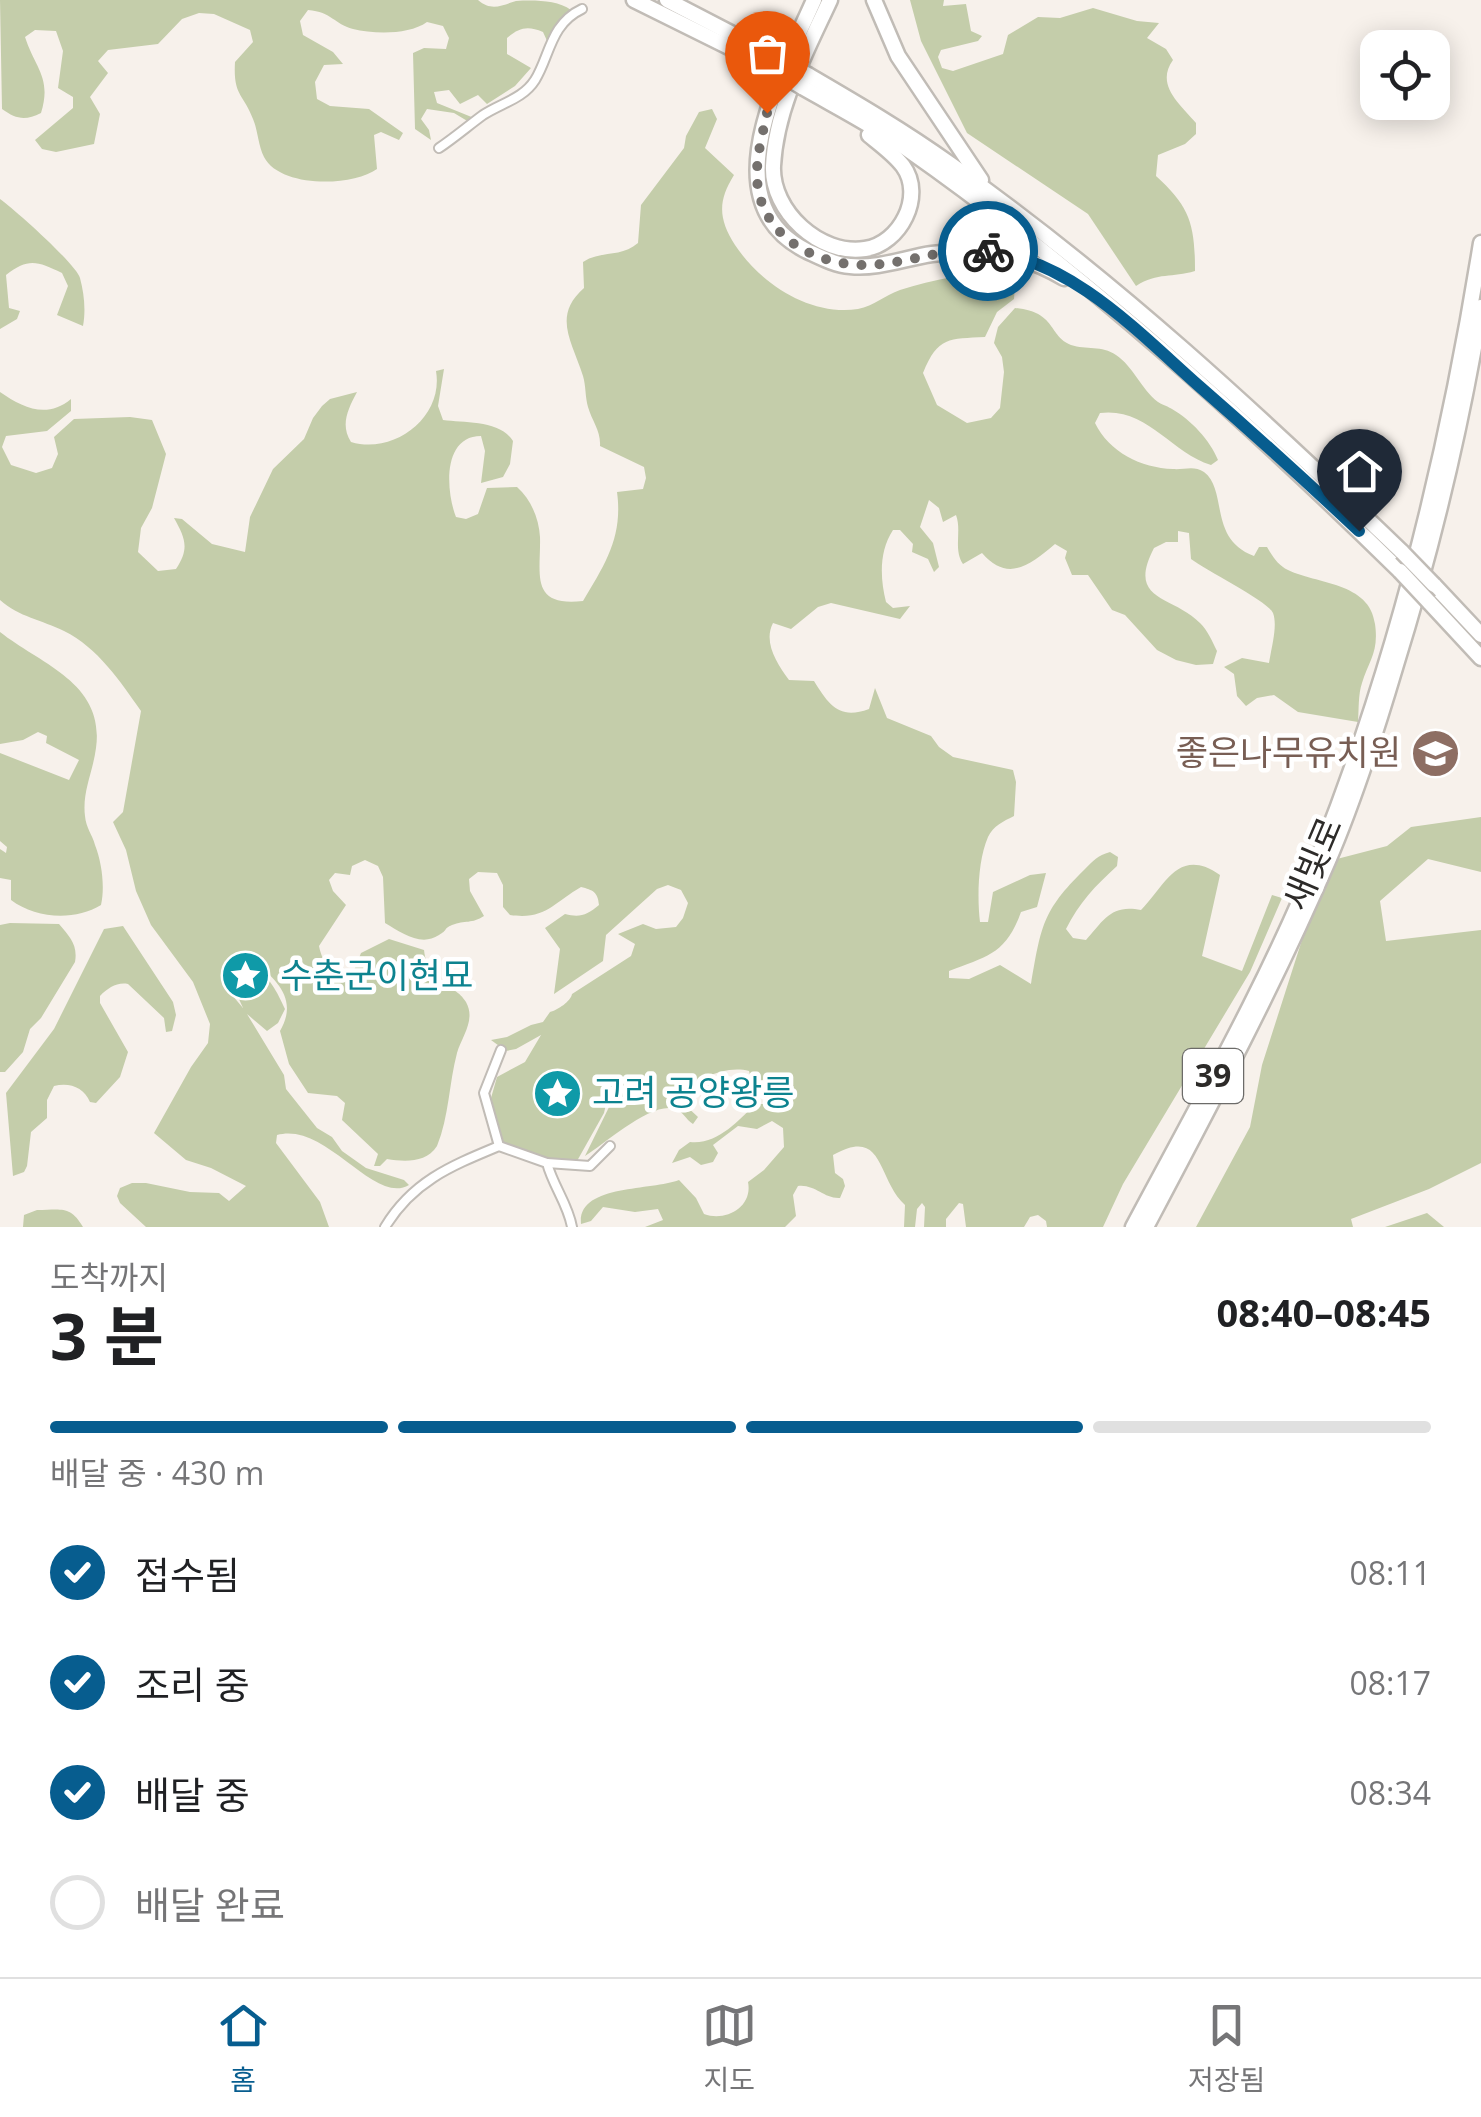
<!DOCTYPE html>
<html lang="ko">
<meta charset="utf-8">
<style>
body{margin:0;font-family:"Open Sans","Noto Sans KR",sans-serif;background:#f2f2f2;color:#202124;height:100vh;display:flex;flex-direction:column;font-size:38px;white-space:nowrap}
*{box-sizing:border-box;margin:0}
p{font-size:32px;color:#757577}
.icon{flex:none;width:55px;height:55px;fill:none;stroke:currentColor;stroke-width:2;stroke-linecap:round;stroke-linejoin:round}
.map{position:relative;height:1227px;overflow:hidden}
.drawer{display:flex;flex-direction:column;background:#fff;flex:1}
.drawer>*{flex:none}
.buttons{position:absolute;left:1360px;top:30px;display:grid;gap:20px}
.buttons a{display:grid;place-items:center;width:90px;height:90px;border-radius:20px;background:#fff;box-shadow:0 5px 25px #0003;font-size:50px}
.pin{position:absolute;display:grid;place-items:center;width:85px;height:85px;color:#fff;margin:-102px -42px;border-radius:50% 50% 50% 0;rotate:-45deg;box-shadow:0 0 10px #0007}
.pin .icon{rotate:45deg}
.courier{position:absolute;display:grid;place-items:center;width:100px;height:100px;margin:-50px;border:8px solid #075d8f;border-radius:50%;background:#fff;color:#222;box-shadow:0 2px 12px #0007}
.headline em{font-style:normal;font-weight:700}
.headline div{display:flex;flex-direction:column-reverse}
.headline{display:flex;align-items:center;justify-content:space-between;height:170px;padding:0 50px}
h1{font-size:65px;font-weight:700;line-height:75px}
.bar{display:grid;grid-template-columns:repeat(4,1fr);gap:15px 10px;align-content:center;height:120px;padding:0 50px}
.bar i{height:12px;border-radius:8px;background:#e0e0e0}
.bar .selected{background:#075d8f}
.bar p{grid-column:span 4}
ol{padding:0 50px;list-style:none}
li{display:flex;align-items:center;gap:30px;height:110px}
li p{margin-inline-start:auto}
li .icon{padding:10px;border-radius:50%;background:#075d8f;color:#fff;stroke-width:4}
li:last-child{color:#757577}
li i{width:55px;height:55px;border:5px solid #e0e0e0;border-radius:50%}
.tab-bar{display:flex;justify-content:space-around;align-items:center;height:140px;border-top:2px solid #e0e0e0;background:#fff;font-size:28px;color:#757577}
.tab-bar a{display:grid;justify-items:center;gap:5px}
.tab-bar .selected{color:#075d8f}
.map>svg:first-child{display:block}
.green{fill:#c4cdaa}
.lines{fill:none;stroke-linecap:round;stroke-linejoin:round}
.street-casing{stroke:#c1bcb6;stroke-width:12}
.highway-casing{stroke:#c1bcb6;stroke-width:19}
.street{stroke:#fff;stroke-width:8}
.highway{stroke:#fff;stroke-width:14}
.highway-bridge-casing{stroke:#c1bcb6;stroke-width:19;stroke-linecap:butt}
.highway-bridge{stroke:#fff;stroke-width:14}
.done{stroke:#74706d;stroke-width:10;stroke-dasharray:0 18}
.route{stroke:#075d8f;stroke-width:12}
.labels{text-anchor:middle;stroke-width:9;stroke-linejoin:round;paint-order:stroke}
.shield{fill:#fff;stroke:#6c6b69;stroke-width:2.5}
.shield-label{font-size:32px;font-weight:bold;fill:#2d2b29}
.education-label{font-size:35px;fill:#785e54;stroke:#fff;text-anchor:end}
.street-label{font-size:35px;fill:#2d2b29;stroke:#fff}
.culture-label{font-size:35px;fill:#0d838f;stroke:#fff;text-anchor:start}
</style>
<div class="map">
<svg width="1481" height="1227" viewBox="0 0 1481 1227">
<rect width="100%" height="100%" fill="#f7f1eb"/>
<g class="green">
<path d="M0,0H478C492,12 502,5 516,1C534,0 557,0 571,10L548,43L543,32C528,26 520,27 507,38V54L531,68L515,86L487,104L478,95L460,104L449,90L434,92L437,103L474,118L469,122L454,113L427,109L421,119L429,130L431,140L415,129L413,53L424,48L446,49L449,38L443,26L427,22C409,35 374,34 353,29C334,24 332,12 308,10L300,21L303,35L333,52L343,64L324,65L315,82L317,99L330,106L369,109L403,133L399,140L381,132L374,135L377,169C352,187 280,188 264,157C258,145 258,131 253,119C243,93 233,96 235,62L253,42L250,30L214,14L199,13L182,19L158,44L108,50L98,61L108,73L90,97L100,114L94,144L56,152L42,149L35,140L73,108V97L58,88L63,51L56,31L35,30L25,37C35,68 52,78 41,113C25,121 16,119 2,109Z"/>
<path d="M910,0H944L943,6L966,4L971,31L982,36L978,41L941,50L938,57L942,68L953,71L1003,54L1008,35L1038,17L1060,18L1093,8L1137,21L1159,23L1147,38L1166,49L1173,60C1155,85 1180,104 1196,123V134L1185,144L1158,155L1156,176C1190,207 1195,224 1195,271C1172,278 1158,272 1136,286L1088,214L967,133L921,41Z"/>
<path d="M712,109L717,119L705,148L734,175C718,201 718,218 735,245C761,284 810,316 858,309C874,306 885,295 900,290C933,279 971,274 1005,266L1015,286L1014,299L997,312L985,337C949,339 938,336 923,373L937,405L967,423L991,418L1000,408L1004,372L1002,357L994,343L998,327L1015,308C1057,312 1048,336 1071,345C1086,350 1102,345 1116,355C1133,366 1141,389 1158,402C1159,403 1171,408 1172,409C1191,420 1210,440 1218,460L1211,465C1170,452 1147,407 1100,413L1095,423C1109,452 1141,468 1173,469C1184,470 1194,465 1204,472C1228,490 1208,539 1254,556L1259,547H1267C1273,557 1278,565 1288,570C1316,584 1370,582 1375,624C1379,652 1369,660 1362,683C1358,695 1359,709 1358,722L1298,712L1274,695L1257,698L1246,706L1237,696L1234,674L1224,667L1242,658L1269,663C1271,649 1278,626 1273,613C1269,602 1207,571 1191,559L1189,533L1178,531V542H1166L1154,548C1126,602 1173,595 1200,623C1208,631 1212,641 1217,651L1213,664L1196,665L1176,660L1157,650L1125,615L1112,610L1088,575H1072L1065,558L1067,551L1055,544C1030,565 1008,583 982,553L963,564C953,549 962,531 956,515L943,522L939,508L929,500L920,527L933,543L939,567L934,572L928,559L912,552L913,544L900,530H893C879,551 880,578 886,602L893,608L910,606L900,619L831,603L818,607L791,629L773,623C763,642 777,664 789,680L814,681C829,705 839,720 869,709L875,688L887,718L931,736L939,747L953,757L1013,770L1016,782L1014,816C1004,821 993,826 988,837C978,860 977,897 980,922H988L993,892L1030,875L1046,873L1037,907L1021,912C1006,954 988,956 949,971V978L969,979L1000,965L1031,984C1041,927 1042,911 1084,870C1094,860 1097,856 1110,852L1118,857L1117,866C1095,886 1079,903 1066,929L1073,938L1086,940C1104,920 1111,904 1141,910C1165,886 1178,846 1220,875L1202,956L1242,971L1272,895L1282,898L1250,972L1123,1184L1103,1227H1047L1046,1221L1038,1215L1030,1217L1024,1227H966L963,1204L959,1203L946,1219V1227H924L925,1207L922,1203L917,1209L915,1227H904L905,1205C876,1178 885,1126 833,1155L835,1173L843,1179L845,1186L840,1198C824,1199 815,1184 798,1186L793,1195L796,1216L785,1227H645L663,1220L658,1209L635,1212L603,1207L591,1221L581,1224C577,1184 651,1191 679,1180L696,1198L704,1214C726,1222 753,1207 748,1182L764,1170L784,1147L783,1128L772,1121L757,1129L738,1126L713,1145L718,1153L713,1162L701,1165L690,1157L672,1163L679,1150L690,1142C718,1145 737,1121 756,1104H772L784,1091L769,1078L759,1081L753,1089L748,1086L751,1079L749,1071C726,1065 696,1078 683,1097L684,1104L698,1117L693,1124C685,1119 684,1112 675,1109C652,1101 606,1143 585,1156L611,1103L607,1100L604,1113L577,1161L538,1158L503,1145L489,1105L497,1077L525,1062L541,1035L516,1049L506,1051L491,1040L507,1037L531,1025L543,1022L550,1012C558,1010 571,1001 572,994L631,956L635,944L618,934L643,924L656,929L676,927L683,918L688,903L681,890L668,885L657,889L606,935L603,961L554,994L560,949L545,928L565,914C580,918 587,915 599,905C598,892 593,890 581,887C553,903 546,920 510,915L503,907V885L497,873L478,872L469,879L470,891L484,916C472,924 465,920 452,925C443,929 448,930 439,935C421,947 402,933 385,923L383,877L378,866L365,860L352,866L350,875L335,873L329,880L333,891L346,905L319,946C323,966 333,974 353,973L361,953L389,939L424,950C429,991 454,981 466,1002C476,1020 462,1036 457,1053C449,1083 449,1117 437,1146C426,1163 405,1162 387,1159L380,1166H374L378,1154L342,1120L345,1103L337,1096L308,1093L289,1064L280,1031C298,1000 278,981 254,961L228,966L223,975L227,989L243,1008L229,977L234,969C262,960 275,987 285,1009L278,1023L267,1031L247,1014L284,1075L286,1089L317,1128L332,1137L342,1151L366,1168L404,1180L409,1185C374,1206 326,1121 277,1135L276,1143L320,1202L329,1227H146L120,1203L117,1196L120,1188L132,1183H146L190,1192L219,1193L229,1201L246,1186L211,1168L186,1160L154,1133L191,1067L208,1043L210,1024L193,982L151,925L136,891L126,850L113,822L123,812L141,711C120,681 98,648 64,631C42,620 19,617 0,600V392C23,408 47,419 71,399V411L47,431L6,436L2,447L11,465L36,473L52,468L58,454L54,437L74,419L130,417L152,420L166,454L152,508L141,528L138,552L158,571L176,569C190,548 185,538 174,518L182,519L212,544L245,552L250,517L273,469L304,439L313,418L322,406L330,399L357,392C348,409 340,425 351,442C394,455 444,417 436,371L444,369L438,406L443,420C465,423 500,420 513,441L510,464L503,477L481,483L485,451L481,436C442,436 446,492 456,517L466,519L478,514L487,488L517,487C531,499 539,519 540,537C541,574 529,607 583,601C606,563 623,536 617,492L643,489L646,478L644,467L600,446C601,431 592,421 588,407C585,397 586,386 583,376C572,341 552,316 584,288L583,262C601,250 621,258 638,243L641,205L684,148L686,136L699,112Z"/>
<path d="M0,199C14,209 76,264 80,278C84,293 86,310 83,326L57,315L68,286L62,273C38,262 29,257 6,275L9,308L20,311L17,319L0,329Z"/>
<path d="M0,632C42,665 105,683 96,748C93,772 82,792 85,816C86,828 92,834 95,845C102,863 105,887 101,905C75,921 36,919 11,900V880L0,878V849L6,853L7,847L0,841V753L69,780L79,760L46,743L47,736L38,732L23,740L0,744Z"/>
<path d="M1481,817V872L1428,859L1380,901L1386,941L1481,930V1163L1429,1189L1351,1219L1353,1227H1196L1250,1127L1262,1065L1301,943L1333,860L1387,846L1411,827Z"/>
<path d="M10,923L59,924C70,937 78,945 75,962L41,1018L30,1029L23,1052L5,1072H0V925Z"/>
<path d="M123,926L173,1002L176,1015L172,1031L166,1032L164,1018L128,984C117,982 108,988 100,996V1003L128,1052L120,1077L96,1103L90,1102C84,1087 69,1082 54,1086L47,1100V1118L31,1132L27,1166L24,1172L13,1176L6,1093L54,1029L104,929Z"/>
<path d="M37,1210C61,1210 70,1205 83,1227H23L24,1215Z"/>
<path d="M1427,1213L1444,1227H1385Z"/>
</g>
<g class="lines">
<defs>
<g id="street">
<path d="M439,148C454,138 468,126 483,115C501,103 523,99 535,80C550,56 550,24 582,9"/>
<path d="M499,1146L484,1093L501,1050"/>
<path d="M547,1163L590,1166L610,1146"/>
<path d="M385,1227C413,1181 451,1166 499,1146L547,1163C553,1186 568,1204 572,1227"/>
</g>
<g id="highway">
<path d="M634,0L769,67"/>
<path d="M667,0L775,56"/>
<path d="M814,0C783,71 708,202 807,251C820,257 835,265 850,266C878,269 905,258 932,254C980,247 1023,253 1064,278"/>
<path d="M830,0C806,52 776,107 773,166C771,211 820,256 865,249C900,244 925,196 903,166C894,154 880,144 869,135"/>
<path d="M874,0L898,56L981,180"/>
<path d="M808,75C856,103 904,131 950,164C1112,278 1259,415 1402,552"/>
<path d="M802,87C837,107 874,126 907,149C1081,271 1248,422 1400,571"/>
<path d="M1434,585L1481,635"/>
<path d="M1429,602L1481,658"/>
<path d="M1133,1227C1199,1103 1270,979 1322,848C1399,653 1448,450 1481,243"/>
<path d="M1146,1227C1210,1106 1274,986 1328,861C1355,798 1376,732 1395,668C1432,549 1461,429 1481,307"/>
</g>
</defs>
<use href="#street" class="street-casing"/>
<use href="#highway" class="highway-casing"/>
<use href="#street" class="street"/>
<use href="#highway" class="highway"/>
<defs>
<g id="highway-bridge">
<path d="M775,56L808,75"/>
<path d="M769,67L802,87"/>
<path d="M1402,552L1434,585"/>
<path d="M1400,571L1429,602"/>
</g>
</defs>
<use href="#highway-bridge" class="highway-bridge-casing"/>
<use href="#highway-bridge" class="highway-bridge"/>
</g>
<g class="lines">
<path class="done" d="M767,113C762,137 754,164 758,188C767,245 830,271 882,264C917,260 951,247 988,251"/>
<path class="route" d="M988,251C1072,261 1138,332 1199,386C1253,433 1306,481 1359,531"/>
</g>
<defs>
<symbol id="school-disc" viewBox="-11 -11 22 22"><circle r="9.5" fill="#8d6e63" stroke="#fff"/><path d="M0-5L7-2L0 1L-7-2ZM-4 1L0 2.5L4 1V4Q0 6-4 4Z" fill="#fff"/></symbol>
<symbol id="sight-disc" viewBox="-11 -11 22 22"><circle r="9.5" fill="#0f9aa8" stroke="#fff"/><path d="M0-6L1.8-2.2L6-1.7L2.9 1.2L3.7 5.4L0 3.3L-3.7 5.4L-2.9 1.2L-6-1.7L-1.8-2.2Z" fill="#fff"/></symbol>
</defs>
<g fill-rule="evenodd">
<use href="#school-disc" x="1408" y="726" width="55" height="55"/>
<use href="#sight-disc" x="218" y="948" width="55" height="55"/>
<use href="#sight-disc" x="530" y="1066" width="55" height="55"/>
</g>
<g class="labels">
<rect class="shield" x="1183" y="1049" width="60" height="54" rx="8"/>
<g class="shield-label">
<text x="1213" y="1087">39</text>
</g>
<g class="education-label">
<text x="1401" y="765">좋은나무유치원</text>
</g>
<g class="street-label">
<text transform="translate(1313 864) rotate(-67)" y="12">새빛로</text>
</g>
<g class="culture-label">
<text x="280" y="988">수춘군이현묘</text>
<text x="592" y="1105">고려 공양왕릉</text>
</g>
</g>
</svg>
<div class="buttons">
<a><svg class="icon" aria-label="locate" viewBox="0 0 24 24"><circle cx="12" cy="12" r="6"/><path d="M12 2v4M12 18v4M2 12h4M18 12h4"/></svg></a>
</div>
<div class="pin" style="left:767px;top:113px;background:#ea580c"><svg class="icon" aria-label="bag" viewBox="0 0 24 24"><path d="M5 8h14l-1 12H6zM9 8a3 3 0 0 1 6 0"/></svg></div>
<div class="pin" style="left:1359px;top:531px;background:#1f2937"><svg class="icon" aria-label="home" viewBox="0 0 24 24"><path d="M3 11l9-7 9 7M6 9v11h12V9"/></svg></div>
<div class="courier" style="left:988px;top:251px"><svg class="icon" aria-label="bike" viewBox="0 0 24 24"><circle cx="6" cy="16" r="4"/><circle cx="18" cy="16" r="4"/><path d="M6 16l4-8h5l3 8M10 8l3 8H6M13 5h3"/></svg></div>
</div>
<section class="drawer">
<div class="headline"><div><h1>3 분</h1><p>도착까지</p></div><em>08:40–08:45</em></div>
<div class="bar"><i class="selected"></i><i class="selected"></i><i class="selected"></i><i></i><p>배달 중 · 430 m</p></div>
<ol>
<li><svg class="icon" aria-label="check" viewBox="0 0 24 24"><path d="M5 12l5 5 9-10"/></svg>접수됨<p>08:11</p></li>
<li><svg class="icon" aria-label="check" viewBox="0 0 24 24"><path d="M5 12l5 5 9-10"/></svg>조리 중<p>08:17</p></li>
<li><svg class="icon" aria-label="check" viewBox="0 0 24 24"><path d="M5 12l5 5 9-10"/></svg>배달 중<p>08:34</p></li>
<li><i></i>배달 완료</li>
</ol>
</section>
<nav class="tab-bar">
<a class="selected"><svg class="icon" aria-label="home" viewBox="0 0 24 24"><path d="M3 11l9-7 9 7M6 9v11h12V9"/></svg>홈</a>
<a><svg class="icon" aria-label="map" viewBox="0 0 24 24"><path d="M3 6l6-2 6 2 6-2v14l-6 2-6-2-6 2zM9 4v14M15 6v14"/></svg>지도</a>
<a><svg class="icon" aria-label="saved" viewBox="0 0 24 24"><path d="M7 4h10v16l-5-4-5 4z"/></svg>저장됨</a>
</nav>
